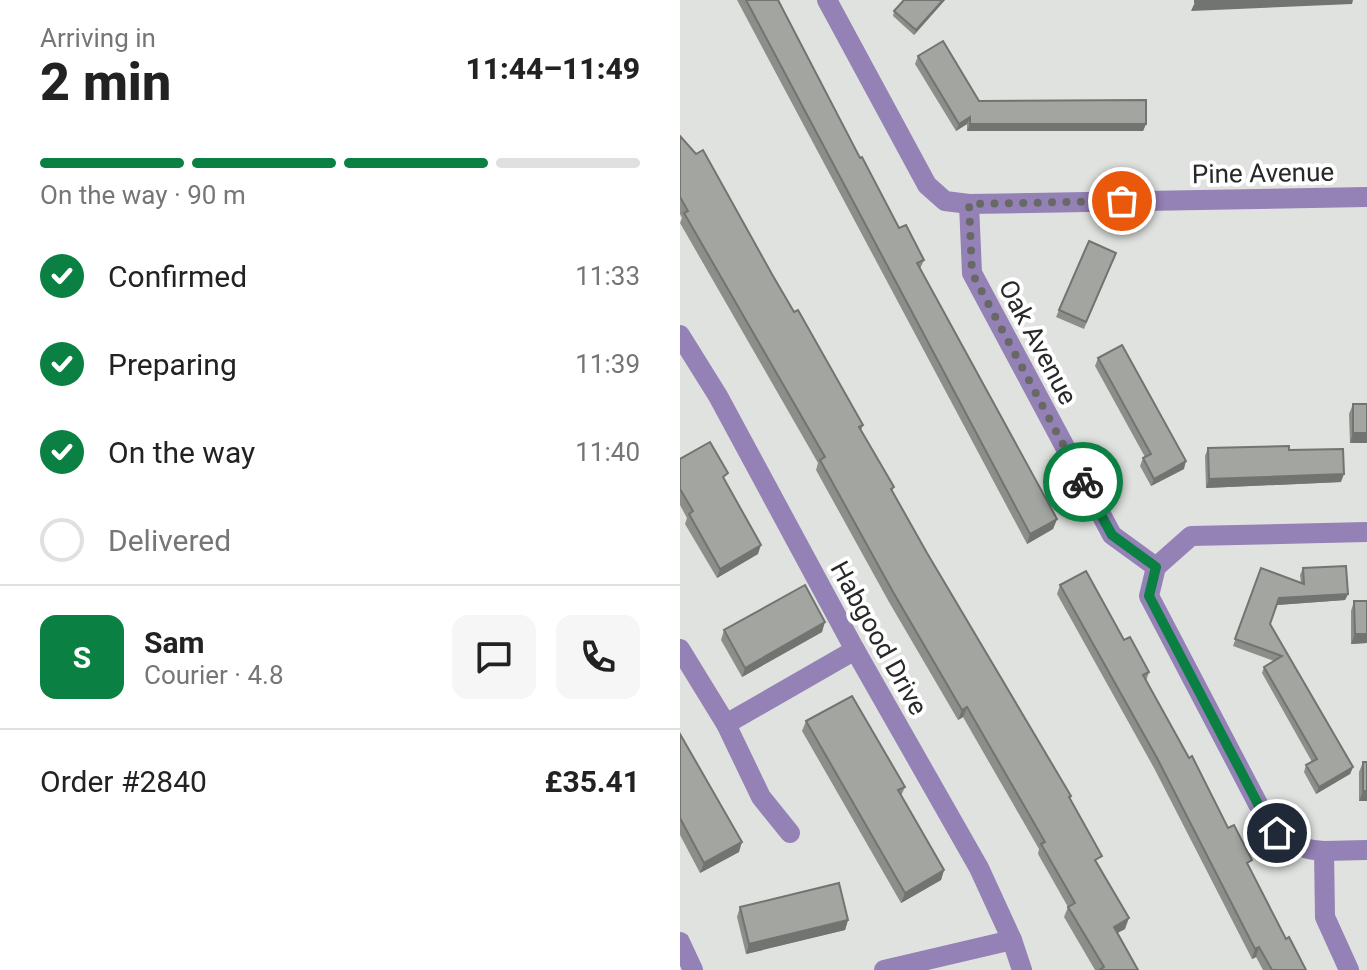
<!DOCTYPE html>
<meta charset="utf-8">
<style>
body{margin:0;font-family:Roboto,sans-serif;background:#f6f6f6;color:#222;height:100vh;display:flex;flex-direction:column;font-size:30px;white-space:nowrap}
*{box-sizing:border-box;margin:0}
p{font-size:26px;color:#767676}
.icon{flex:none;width:44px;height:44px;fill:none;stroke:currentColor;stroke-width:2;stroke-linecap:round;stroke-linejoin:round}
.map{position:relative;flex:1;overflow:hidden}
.drawer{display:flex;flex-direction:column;background:#fff;width:680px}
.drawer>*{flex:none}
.pin{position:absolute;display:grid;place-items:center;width:68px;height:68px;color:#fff;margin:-34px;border:4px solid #fff;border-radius:50%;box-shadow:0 2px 8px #0007}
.courier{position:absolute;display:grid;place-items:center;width:80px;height:80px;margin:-40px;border:6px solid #0b8043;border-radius:50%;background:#fff;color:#222;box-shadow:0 2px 10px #0007}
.summary em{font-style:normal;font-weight:800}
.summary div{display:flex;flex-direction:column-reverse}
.summary{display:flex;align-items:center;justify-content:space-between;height:136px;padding:0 40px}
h1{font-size:52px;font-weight:800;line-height:60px}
.bar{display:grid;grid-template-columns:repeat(4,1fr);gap:12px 8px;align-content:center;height:96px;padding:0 40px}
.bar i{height:10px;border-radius:6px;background:#e0e0e0}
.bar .active{background:#0b8043}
.bar p{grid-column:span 4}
.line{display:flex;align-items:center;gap:20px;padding:0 40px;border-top:2px solid #e0e0e0}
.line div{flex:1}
.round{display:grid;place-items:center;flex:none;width:84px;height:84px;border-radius:16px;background:#f6f6f6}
ol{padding:0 40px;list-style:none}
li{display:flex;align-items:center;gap:24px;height:88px}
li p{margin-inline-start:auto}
li .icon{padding:8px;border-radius:50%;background:#0b8043;color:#fff;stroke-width:4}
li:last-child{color:#767676}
li i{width:44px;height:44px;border:4px solid #e0e0e0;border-radius:50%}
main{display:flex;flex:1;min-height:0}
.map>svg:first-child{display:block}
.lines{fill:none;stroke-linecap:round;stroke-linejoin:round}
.minor{stroke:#9481b5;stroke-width:20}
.wall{fill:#8c8e8a}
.shaded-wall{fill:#727471}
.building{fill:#a3a5a1;stroke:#727471;stroke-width:2}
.done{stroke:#686967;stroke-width:8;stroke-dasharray:0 14.4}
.route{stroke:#0b8043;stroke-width:10}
.labels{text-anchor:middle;stroke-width:8;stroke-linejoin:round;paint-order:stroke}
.street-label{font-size:26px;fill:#272827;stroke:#fff}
</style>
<main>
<section class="drawer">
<div class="summary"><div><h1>2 min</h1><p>Arriving in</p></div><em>11:44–11:49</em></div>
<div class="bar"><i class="active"></i><i class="active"></i><i class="active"></i><i></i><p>On the way · 90 m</p></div>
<ol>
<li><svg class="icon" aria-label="check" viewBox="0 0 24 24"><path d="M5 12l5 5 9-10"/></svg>Confirmed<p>11:33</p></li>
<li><svg class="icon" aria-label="check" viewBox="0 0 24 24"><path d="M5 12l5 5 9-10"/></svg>Preparing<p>11:39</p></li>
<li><svg class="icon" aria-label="check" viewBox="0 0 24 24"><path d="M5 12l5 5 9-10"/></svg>On the way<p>11:40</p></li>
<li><i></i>Delivered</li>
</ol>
<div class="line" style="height:144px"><b class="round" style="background:#0b8043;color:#fff">S</b><div><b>Sam</b><p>Courier · 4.8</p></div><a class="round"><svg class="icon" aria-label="chat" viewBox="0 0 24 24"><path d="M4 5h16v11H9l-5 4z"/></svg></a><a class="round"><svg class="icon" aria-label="phone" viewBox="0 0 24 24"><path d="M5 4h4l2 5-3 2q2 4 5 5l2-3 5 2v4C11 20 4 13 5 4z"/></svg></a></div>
<div class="line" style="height:104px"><div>Order #2840</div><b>£35.41</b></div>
</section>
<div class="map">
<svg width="687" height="970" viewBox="0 0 687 970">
<rect width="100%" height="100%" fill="#e0e2df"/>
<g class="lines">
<g class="minor">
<path d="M147,0L247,185L265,201L289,204L292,273L432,535L476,567L469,596L578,804C597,834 606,849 644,851L645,917L669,970"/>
<path d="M289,204L687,197"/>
<path d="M0,335L38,396L175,650L299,868L332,940L342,970"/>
<path d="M476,567L511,536L687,532"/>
<path d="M0,649L46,724L81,797L110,833"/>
<path d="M46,724L175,650"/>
<path d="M644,851L687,850"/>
<path d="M0,942L13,970"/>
<path d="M204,970L332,940"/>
</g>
</g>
<g class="wall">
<path d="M57,0H98L180,158L219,228L244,260L240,269L377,519L373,529L347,544Z"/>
<path d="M265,0L234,35L213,16L214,11Z"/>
<path d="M238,56L299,101L466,124L463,131H287V124L276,131L235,64Z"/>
<path d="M0,136L93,276L183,425L181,431L214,487L212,491L247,553L391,796L390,800L445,929L437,933L458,970H415L384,917L388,907L358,854L359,849L283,717L278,720L209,602L136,470L138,463L0,223L2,218L0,214Z"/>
<path d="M436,253L404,329L376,317L379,310Z"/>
<path d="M418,358L504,469L471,486L460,466L463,458L465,457L415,366Z"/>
<path d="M673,404H687L670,443L669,414Z"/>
<path d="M528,448L609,450L661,482L526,488L525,456Z"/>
<path d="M0,459L45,482L78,554L37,578L5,524L7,518L0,505Z"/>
<path d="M581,568L621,583L620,575L623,568L668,594L665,600L597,605L590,624L673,767L670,774L636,794L624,772L626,765L632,762L582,673L584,667L594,661L553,646Z"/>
<path d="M380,585L444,640L469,672L466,681L569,868L606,939L626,970H583L576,957L572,959L474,768L377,594Z"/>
<path d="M674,601H687V643L671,644V611Z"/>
<path d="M44,630L142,632L62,677L41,640Z"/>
<path d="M126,721L225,787L221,796L264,870L261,880L221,903L122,731Z"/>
<path d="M0,734L59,852L20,873L0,835Z"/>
<path d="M683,762H687V801H679V772Z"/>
<path d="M60,907L168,920L165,930L66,954L57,917Z"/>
</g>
<g class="shaded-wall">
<path d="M263,0H265L234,35L236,30Z"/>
<path d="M555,0H673L672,4L511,11L515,2Z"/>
<path d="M290,117L287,124L276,131L279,124Z"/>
<path d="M290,124H466L463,131H287Z"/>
<path d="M673,433H687V443H670Z"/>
<path d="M506,461L504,469L471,486L474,479Z"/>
<path d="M664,474L661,482L526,488L529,479Z"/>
<path d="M377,519L373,529L347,544L350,534Z"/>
<path d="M81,545L78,554L37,578L40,569Z"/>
<path d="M668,594L665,600L597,605L599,598Z"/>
<path d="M145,622L142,632L62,677L65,668Z"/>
<path d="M675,634H687V643L671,644Z"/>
<path d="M287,707L283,717L278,720L282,710Z"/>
<path d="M673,767L670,774L636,794L639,787Z"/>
<path d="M683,791H687V801H679Z"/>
<path d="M62,842L59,852L20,873L24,863Z"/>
<path d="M264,870L261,880L221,903L225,893Z"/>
<path d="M449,918L445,929L430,937L434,927Z"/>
<path d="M168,920L165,930L66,954L69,944Z"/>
<path d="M579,947L576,957L572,959L575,949Z"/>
</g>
<g class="building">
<path d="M66,0H98L180,158L182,157L219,228L226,225L244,260L237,263L377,519L350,534Z"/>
<path d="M224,0H263L236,30L214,11Z"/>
<path d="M515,0H555L515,2Z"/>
<path d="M263,41L299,101L466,100V124H290V117L279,124L238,56Z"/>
<path d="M0,136L16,154L23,150L93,276L114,312L118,310L183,425L179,427L214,487L211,489L247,553L391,796L389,797L422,856L415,860L449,918L434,927L458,970H419L424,967L388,907L395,903L361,844L365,842L287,707L282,710L213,592L140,460L145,457L4,213L8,211L0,197Z"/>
<path d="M409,241L436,253L406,322L379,310Z"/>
<path d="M442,345L506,461L474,479L463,458L471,454L418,358Z"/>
<rect x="673" y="404" width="14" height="29"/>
<path d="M30,442L48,473L43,477L81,545L40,569L9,514L13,511L0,489V459Z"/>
<path d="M609,446V450L663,449L664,474L529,479L528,448Z"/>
<path d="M666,566L668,594L599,598L590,624L673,767L639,787L626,765L637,759L584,667L602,656L555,639L581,568L624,584L623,568Z"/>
<path d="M406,571L444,640L450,637L469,672L463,675L509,758L512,756L548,828L554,825L572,860L567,863L606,939L609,937L626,970H592L579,947L575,949L477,758L380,585Z"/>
<path d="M125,585L145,622L65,668L44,630Z"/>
<path d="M674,601H687V634H675Z"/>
<path d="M172,696L225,787L218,790L264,870L225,893L126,721Z"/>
<path d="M0,734L62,842L24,863L0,818Z"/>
<rect x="683" y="762" width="4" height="29"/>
<path d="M159,883L168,920L69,944L60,907Z"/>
</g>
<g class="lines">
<path class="done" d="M403,482L292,273L289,204L442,201"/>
<path class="route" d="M403,482L432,535L476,567L469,596L578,804L597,833"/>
</g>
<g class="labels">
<g class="street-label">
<text transform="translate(583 173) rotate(-1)" y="9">Pine Avenue</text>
<text transform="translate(358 342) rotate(62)" y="9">Oak Avenue</text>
<text transform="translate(199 638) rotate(61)" y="9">Habgood Drive</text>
</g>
</g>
</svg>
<div class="pin" style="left:442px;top:201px;background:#ea580c"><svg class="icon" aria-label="bag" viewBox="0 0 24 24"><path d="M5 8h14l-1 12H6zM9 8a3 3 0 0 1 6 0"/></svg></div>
<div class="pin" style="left:597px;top:833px;background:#1f2937"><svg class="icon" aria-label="home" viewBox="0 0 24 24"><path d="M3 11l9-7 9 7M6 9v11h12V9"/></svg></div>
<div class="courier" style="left:403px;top:482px"><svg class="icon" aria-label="bike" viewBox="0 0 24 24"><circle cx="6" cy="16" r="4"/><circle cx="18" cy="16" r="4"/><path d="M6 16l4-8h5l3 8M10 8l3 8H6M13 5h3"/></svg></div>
</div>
</main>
